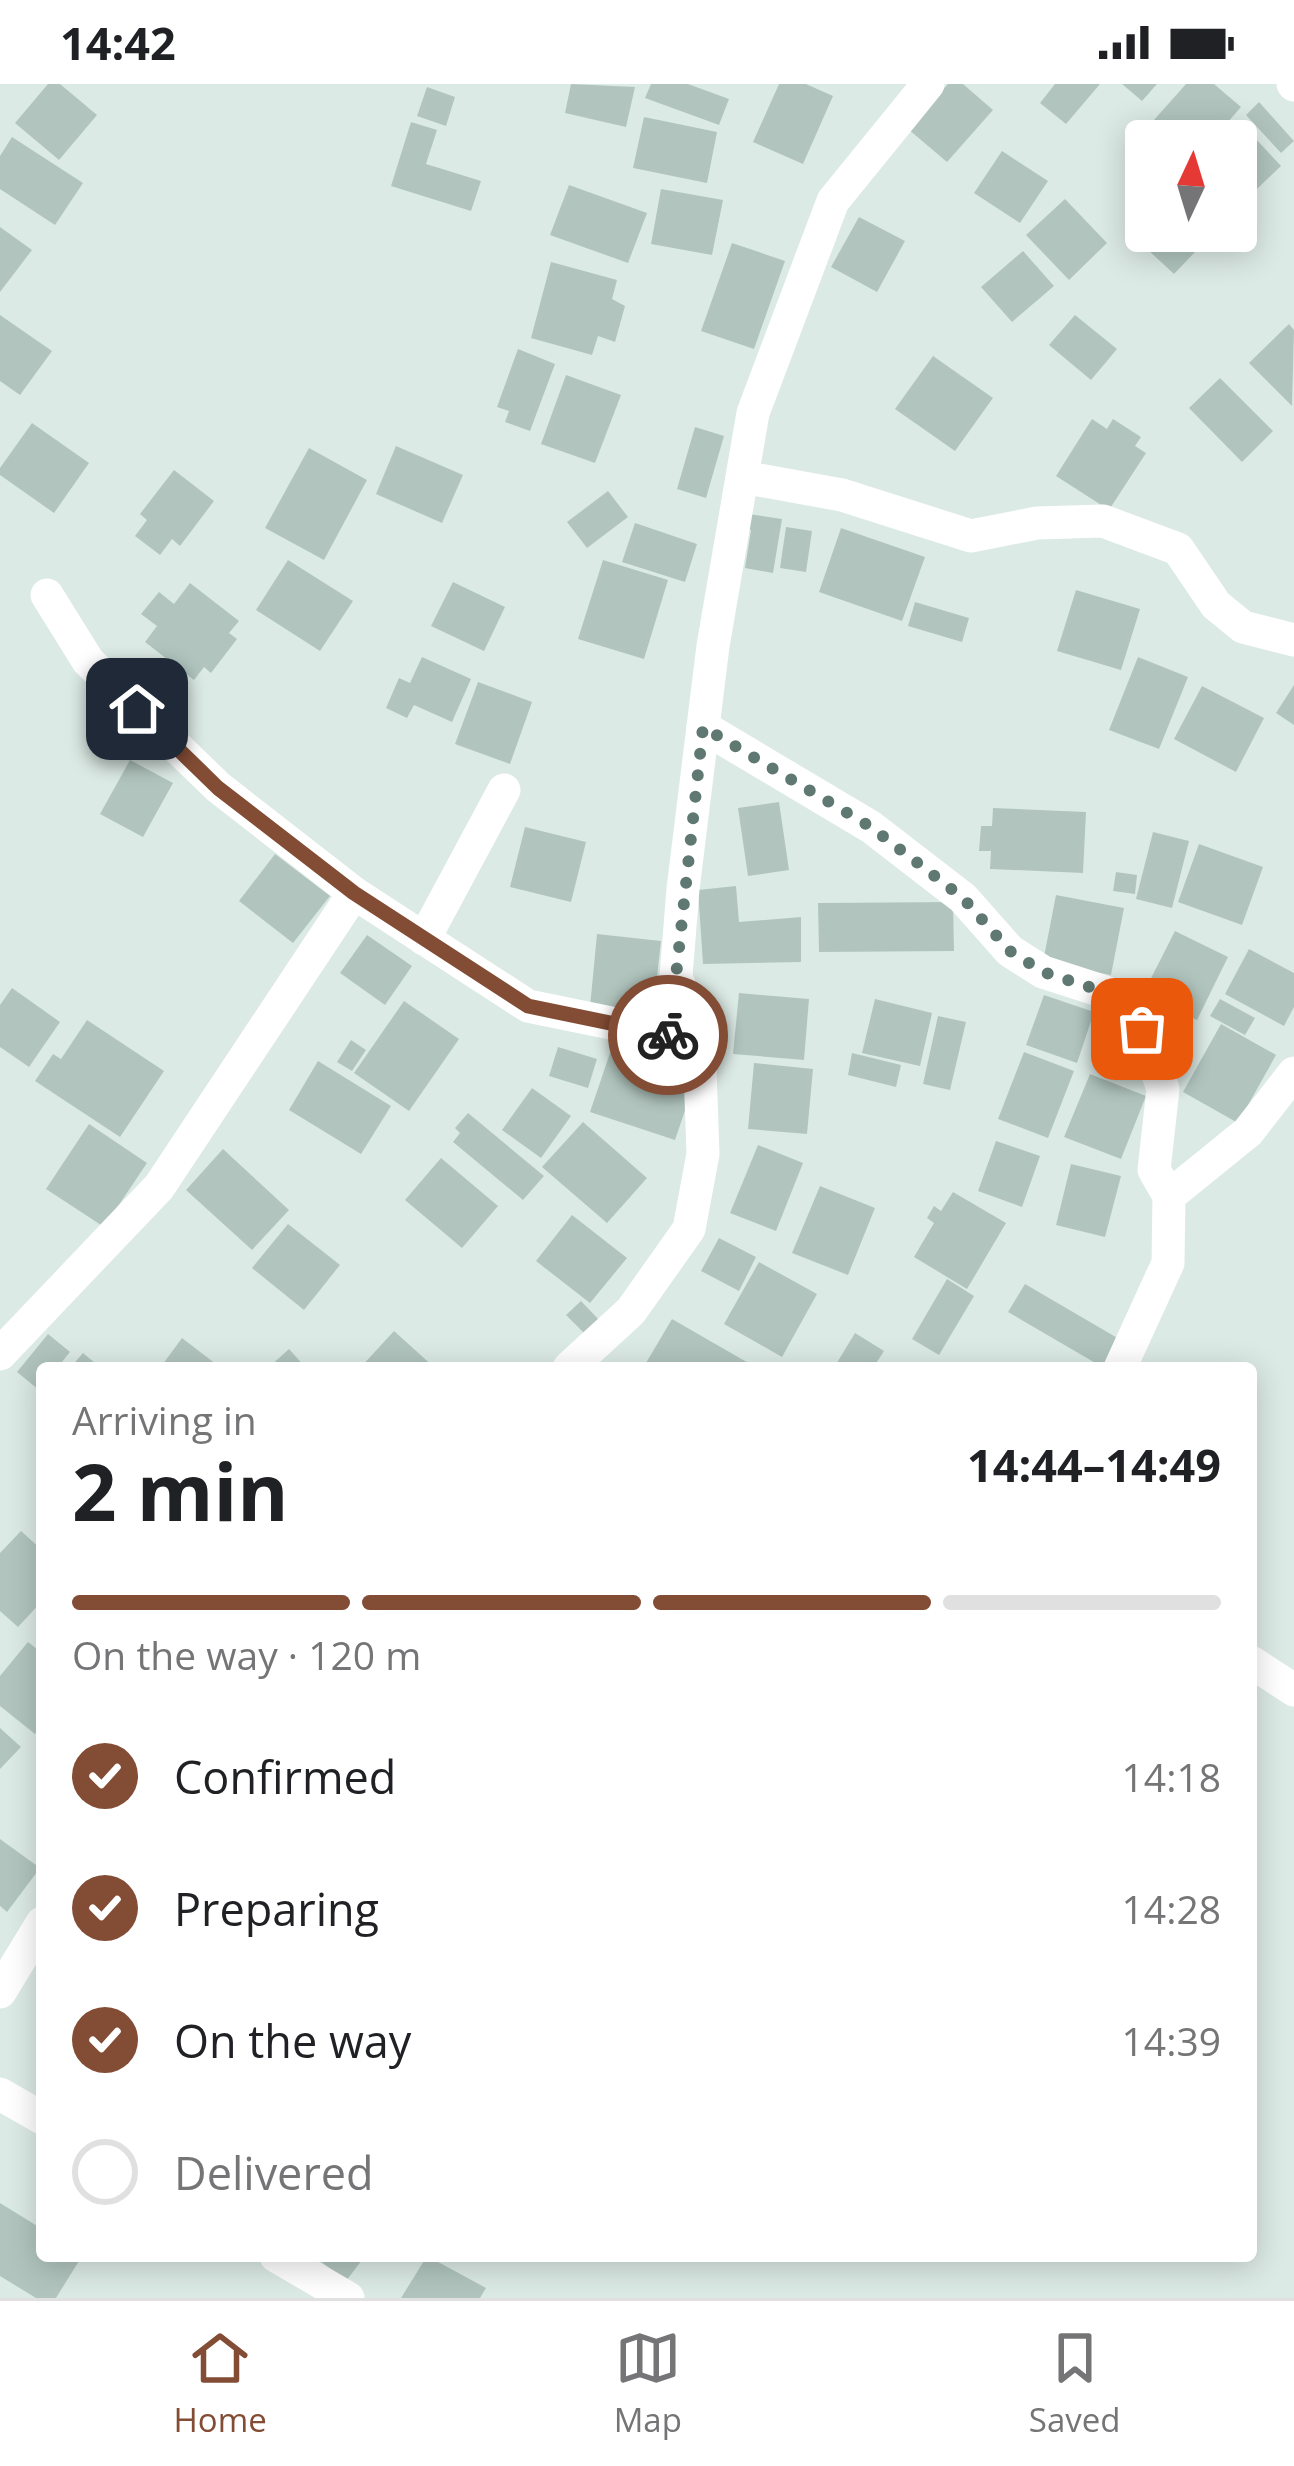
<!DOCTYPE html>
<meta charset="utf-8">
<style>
body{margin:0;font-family:"Open Sans",sans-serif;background:#f6f6f6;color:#202124;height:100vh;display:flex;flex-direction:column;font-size:45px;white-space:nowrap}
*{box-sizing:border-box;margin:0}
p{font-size:39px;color:#757577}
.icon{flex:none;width:66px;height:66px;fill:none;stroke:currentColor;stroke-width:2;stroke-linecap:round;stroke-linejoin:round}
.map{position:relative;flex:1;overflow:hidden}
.drawer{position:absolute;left:36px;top:1278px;width:1221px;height:900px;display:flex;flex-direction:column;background:#fff;border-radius:12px;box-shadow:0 6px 30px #0003}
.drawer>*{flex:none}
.needle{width:78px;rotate:4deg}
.controls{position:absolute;left:1125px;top:36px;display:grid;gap:24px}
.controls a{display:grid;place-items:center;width:132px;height:132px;border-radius:12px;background:#fff;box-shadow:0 6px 30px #0003;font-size:60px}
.pin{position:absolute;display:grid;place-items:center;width:102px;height:102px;color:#fff;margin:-51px;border-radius:24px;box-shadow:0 6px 18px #0006}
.courier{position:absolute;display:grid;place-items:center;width:120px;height:120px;margin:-60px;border:9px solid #834c34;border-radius:50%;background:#fff;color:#222;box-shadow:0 3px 15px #0007}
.head em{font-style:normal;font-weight:700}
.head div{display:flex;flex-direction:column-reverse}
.head{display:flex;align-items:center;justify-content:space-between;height:204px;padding:0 36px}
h1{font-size:78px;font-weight:700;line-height:90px}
.bar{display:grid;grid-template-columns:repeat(4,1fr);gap:18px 12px;align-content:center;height:144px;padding:0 36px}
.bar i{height:15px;border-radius:9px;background:#e0e0e0}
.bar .current{background:#834c34}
.bar p{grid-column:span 4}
ol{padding:0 36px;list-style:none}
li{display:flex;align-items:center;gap:36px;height:132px}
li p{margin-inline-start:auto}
li .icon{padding:12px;border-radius:50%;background:#834c34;color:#fff;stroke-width:4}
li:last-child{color:#757577}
li i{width:66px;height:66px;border:6px solid #e0e0e0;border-radius:50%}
.status{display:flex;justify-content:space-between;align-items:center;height:84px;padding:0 60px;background:#fff;direction:ltr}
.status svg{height:33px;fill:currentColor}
.dock{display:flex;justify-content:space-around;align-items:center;height:168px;border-top:3px solid #e0e0e0;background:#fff;font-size:33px;color:#757577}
.dock a{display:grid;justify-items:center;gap:6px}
.dock .current{color:#834c34}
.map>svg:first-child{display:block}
.building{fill:#b1c5be}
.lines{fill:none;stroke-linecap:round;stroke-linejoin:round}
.minor{stroke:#fff;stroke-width:33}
.done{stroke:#607872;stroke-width:12;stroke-dasharray:0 21.6}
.route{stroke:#834c34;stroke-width:15}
</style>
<div class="status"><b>14:42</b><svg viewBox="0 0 49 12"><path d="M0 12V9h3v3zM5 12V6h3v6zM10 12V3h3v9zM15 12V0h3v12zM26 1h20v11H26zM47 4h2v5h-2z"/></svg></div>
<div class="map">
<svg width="1294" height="2214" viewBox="0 0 1294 2214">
<rect width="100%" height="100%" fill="#dceae5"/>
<g class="building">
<path d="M48,0H60L97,31L59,76L15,39Z"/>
<path d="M571,0L635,3L626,43L565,29Z"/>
<path d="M651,0H688L729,15L719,41L645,14Z"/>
<path d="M779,0H806L833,12L803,80L753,58Z"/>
<path d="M948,0H963L993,26L947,78L908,45Z"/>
<path d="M1055,0H1100L1066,40L1040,19Z"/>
<path d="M1122,0H1157L1142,17Z"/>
<path d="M1186,0H1214L1241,23L1211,57H1178L1154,36Z"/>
<path d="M427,3L455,13L446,42L417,32Z"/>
<path d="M1259,18L1294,57L1281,69L1246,31Z"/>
<path d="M644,33L717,48L707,99L633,84Z"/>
<path d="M411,38L437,46L426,80L481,97L471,127L391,102Z"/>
<path d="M1240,38L1281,82L1236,125V57H1220Z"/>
<path d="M12,53L83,99L55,141L0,105V72Z"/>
<path d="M1002,67L1048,97L1020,139L974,109Z"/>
<path d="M569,101L647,129L628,179L550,151Z"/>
<path d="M661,105L723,116L712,171L651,160Z"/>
<path d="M1065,115L1107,159L1069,196L1026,151Z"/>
<path d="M859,133L905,157L877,208L831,183Z"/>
<path d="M1146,138V147H1215L1174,190L1133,152Z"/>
<path d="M0,143L32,166L0,208Z"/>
<path d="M732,159L785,177L754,265L701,247Z"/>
<path d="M1023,167L1054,202L1012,238L981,203Z"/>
<path d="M551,178L617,196L612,215L625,222L615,258L598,252L592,271L531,254Z"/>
<path d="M0,231L52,267L20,311L0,297Z"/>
<path d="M1075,231L1117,265L1091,296L1049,261Z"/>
<path d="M1289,240L1294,246L1292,322L1249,279Z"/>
<path d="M518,265L555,280L530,347L505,338L509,327L497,323Z"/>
<path d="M933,272L993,314L955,367L895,325Z"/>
<path d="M566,291L621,311L595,379L541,360Z"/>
<path d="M1220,294L1273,347L1242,378L1189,324Z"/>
<path d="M1092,335L1107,345L1113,335L1141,353L1135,362L1146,369L1109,426L1056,392Z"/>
<path d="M32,339L89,379L54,429L0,391V384Z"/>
<path d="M695,343L724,352L706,414L677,405Z"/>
<path d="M396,362L463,391L442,439L376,410Z"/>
<path d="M309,364L367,396L324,476L265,444Z"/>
<path d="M174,386L214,417L180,462L172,455L160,471L135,452L147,436L140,430Z"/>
<path d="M608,407L628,433L587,464L567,438Z"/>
<path d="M749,430L782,435L773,489L745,484L751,446L746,445Z"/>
<path d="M635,439L697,460L685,498L622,478Z"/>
<path d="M786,443L812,447L806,488L780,484Z"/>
<path d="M841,444L925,473L902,537L819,508Z"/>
<path d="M288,476L353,517L320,567L256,526Z"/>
<path d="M603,476L668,496L644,575L578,555Z"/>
<path d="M453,498L505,523L484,567L431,542Z"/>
<path d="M190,499L239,537L229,549L237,555L211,589L204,583L194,596L145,558L157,542L141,530L159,508L174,520Z"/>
<path d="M1076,506L1140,525L1121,586L1057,567Z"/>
<path d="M915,518L969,534L962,558L908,542Z"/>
<path d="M422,573L471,595L452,638L414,621L407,634L386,624L399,594L410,599Z"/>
<path d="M1138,573L1188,593L1159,665L1109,646Z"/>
<path d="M478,598L532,618L510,680L455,660Z"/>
<path d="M1294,601V641L1276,629Z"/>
<path d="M1202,602L1264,634L1236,688L1174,655Z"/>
<path d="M130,676L173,699L143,753L100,730Z"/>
<path d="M779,718L789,786L748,792L738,724Z"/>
<path d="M993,724L1086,728L1083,789L990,785L991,767H979L981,742H992Z"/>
<path d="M525,743L586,758L571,818L510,803Z"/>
<path d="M1153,748L1189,757L1172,824L1136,815Z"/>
<path d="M1199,760L1263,783L1242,841L1178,818Z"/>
<path d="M275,770L330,812L293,859L239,817Z"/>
<path d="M1116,788L1137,791L1135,810L1113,807Z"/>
<path d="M736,802L739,838L801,833V878L703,880L698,806Z"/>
<path d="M1056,811L1124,824L1111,891L1043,878Z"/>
<path d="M953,818L954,867L819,868L818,819Z"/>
<path d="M1175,847L1228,873L1197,936L1143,910Z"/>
<path d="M597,850L661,857L653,929L590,923Z"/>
<path d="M367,851L412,882L385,921L340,889Z"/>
<path d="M1249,865L1294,889V923L1284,942L1225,910Z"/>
<path d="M12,904L60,938L29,983L0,963V921Z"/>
<path d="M739,909L809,915L804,976L733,970Z"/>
<path d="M1044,911L1094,928L1077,979L1026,961Z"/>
<path d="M875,915L932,929L920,982L862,969Z"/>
<path d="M1220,915L1255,934L1245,951L1210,932Z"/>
<path d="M404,917L459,955L409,1027L354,989Z"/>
<path d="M938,932L966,938L950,1006L923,1000Z"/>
<path d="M87,936L164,987L120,1053L35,997L53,970L61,975Z"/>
<path d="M1221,940L1276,971L1238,1039L1183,1008Z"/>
<path d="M351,956L366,966L352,987L337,978Z"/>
<path d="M558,963L597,975L588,1004L549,992Z"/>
<path d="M1024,968L1074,987L1048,1054L998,1035Z"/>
<path d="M610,969L695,997L675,1056L590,1028Z"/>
<path d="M852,969L901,981L896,1003L848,991Z"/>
<path d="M318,977L391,1022L361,1070L289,1026Z"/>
<path d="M754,979L813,985L807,1050L748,1045Z"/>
<path d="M1090,990L1146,1012L1121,1075L1064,1053Z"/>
<path d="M532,1004L571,1032L541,1074L502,1046Z"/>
<path d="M468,1029L544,1092L523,1116L453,1058L460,1049L455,1044Z"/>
<path d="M583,1038L647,1094L607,1139L542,1083Z"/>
<path d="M89,1040L147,1079L104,1143L46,1105Z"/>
<path d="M996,1057L1040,1072L1022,1123L978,1107Z"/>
<path d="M758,1061L803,1079L776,1147L730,1129Z"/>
<path d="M223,1065L289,1126L252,1166L186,1106Z"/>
<path d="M441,1074L498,1122L462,1164L405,1116Z"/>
<path d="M1071,1080L1121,1092L1105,1153L1056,1141Z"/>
<path d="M820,1102L875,1124L848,1191L792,1169Z"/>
<path d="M953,1108L1006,1139L967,1205L914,1173L934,1139L927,1134L934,1122L941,1127Z"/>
<path d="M572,1131L627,1174L590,1219L536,1177Z"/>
<path d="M288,1140L340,1181L304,1226L252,1184Z"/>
<path d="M719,1154L756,1173L739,1207L701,1187Z"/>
<path d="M759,1178L817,1210L782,1273L724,1240Z"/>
<path d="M947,1195L974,1212L939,1271L912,1255Z"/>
<path d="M1025,1200L1126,1259L1104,1284L1008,1228Z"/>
<path d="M581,1217L602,1239L588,1253L566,1231Z"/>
<path d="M672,1235L757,1284H643Z"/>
<path d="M394,1247L435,1284H360Z"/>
<path d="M855,1249L884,1267L873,1284H838L835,1282Z"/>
<path d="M48,1250L70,1268L57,1284H42L39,1306L17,1288Z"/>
<path d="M182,1254L221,1284H160Z"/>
<path d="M289,1265L306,1284H268Z"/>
<path d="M83,1269L101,1284H70Z"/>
<path d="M21,1447L42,1466V1517L18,1543L0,1527V1469Z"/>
<path d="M28,1558L42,1569V1642L35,1650L0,1622V1592Z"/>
<path d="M0,1644L21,1663L0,1685Z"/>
<path d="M0,1755L40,1784L7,1828L0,1822Z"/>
<path d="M0,2119L42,2145V2172H82L56,2214H36L0,2192Z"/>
<path d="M314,2172H365L346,2197Z"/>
<path d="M427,2172L486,2204L480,2214H401Z"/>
</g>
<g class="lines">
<g class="minor">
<path d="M1293,0L1294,1"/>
<path d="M742,393L842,411L971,452L1037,439L1103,437L1178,465L1216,521L1243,543L1294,556"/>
<path d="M47,511L88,577L218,703L354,809"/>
<path d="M703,643L871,743L963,814L1010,867L1043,888L1105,908L1142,945L1163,1005L1154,1086L1169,1112"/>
<path d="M424,855L504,706"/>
<path d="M0,1270L159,1103L354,809L528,922L699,957"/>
<path d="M569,1284L631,1227L689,1145L703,1070L699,957L676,892L683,805L713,562L753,329L833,117L928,0"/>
<path d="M1120,1284L1168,1179L1169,1112L1248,1048L1294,989"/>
<path d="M1251,1578L1294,1606"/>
<path d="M0,1908L42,1839"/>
<path d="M0,2010L42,2034"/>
<path d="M276,2172L348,2214"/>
</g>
</g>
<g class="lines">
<path class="done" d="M668,951L699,957L676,892L703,643L871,743L963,814L1010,867L1043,888L1105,908L1142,945"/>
<path class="route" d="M137,625L218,704L354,809L528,922L668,951"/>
</g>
</svg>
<div class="controls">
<a><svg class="needle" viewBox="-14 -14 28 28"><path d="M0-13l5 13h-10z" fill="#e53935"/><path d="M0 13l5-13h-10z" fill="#757577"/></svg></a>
</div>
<div class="pin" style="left:1142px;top:945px;background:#ea580c"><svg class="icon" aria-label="bag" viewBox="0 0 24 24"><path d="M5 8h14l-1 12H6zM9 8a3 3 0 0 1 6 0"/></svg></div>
<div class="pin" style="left:137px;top:625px;background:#1f2937"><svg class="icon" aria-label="home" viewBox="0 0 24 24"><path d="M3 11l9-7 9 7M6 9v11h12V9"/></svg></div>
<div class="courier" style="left:668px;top:951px"><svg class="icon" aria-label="bike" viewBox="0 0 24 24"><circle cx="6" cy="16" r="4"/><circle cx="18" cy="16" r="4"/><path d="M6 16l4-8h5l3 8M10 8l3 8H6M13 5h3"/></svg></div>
<section class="drawer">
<div class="head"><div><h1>2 min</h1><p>Arriving in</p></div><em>14:44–14:49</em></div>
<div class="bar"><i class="current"></i><i class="current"></i><i class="current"></i><i></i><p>On the way · 120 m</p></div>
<ol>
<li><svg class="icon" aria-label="check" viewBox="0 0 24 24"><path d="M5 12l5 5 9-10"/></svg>Confirmed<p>14:18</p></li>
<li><svg class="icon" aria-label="check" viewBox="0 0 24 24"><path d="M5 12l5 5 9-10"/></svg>Preparing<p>14:28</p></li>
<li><svg class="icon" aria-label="check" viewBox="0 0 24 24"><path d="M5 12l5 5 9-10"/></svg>On the way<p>14:39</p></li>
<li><i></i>Delivered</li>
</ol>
</section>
</div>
<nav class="dock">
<a class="current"><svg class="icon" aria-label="home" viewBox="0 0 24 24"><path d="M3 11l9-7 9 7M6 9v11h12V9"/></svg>Home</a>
<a><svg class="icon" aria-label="map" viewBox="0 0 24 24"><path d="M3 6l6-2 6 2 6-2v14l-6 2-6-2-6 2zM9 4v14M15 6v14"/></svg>Map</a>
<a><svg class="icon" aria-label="saved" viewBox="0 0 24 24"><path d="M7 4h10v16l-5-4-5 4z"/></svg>Saved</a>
</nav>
